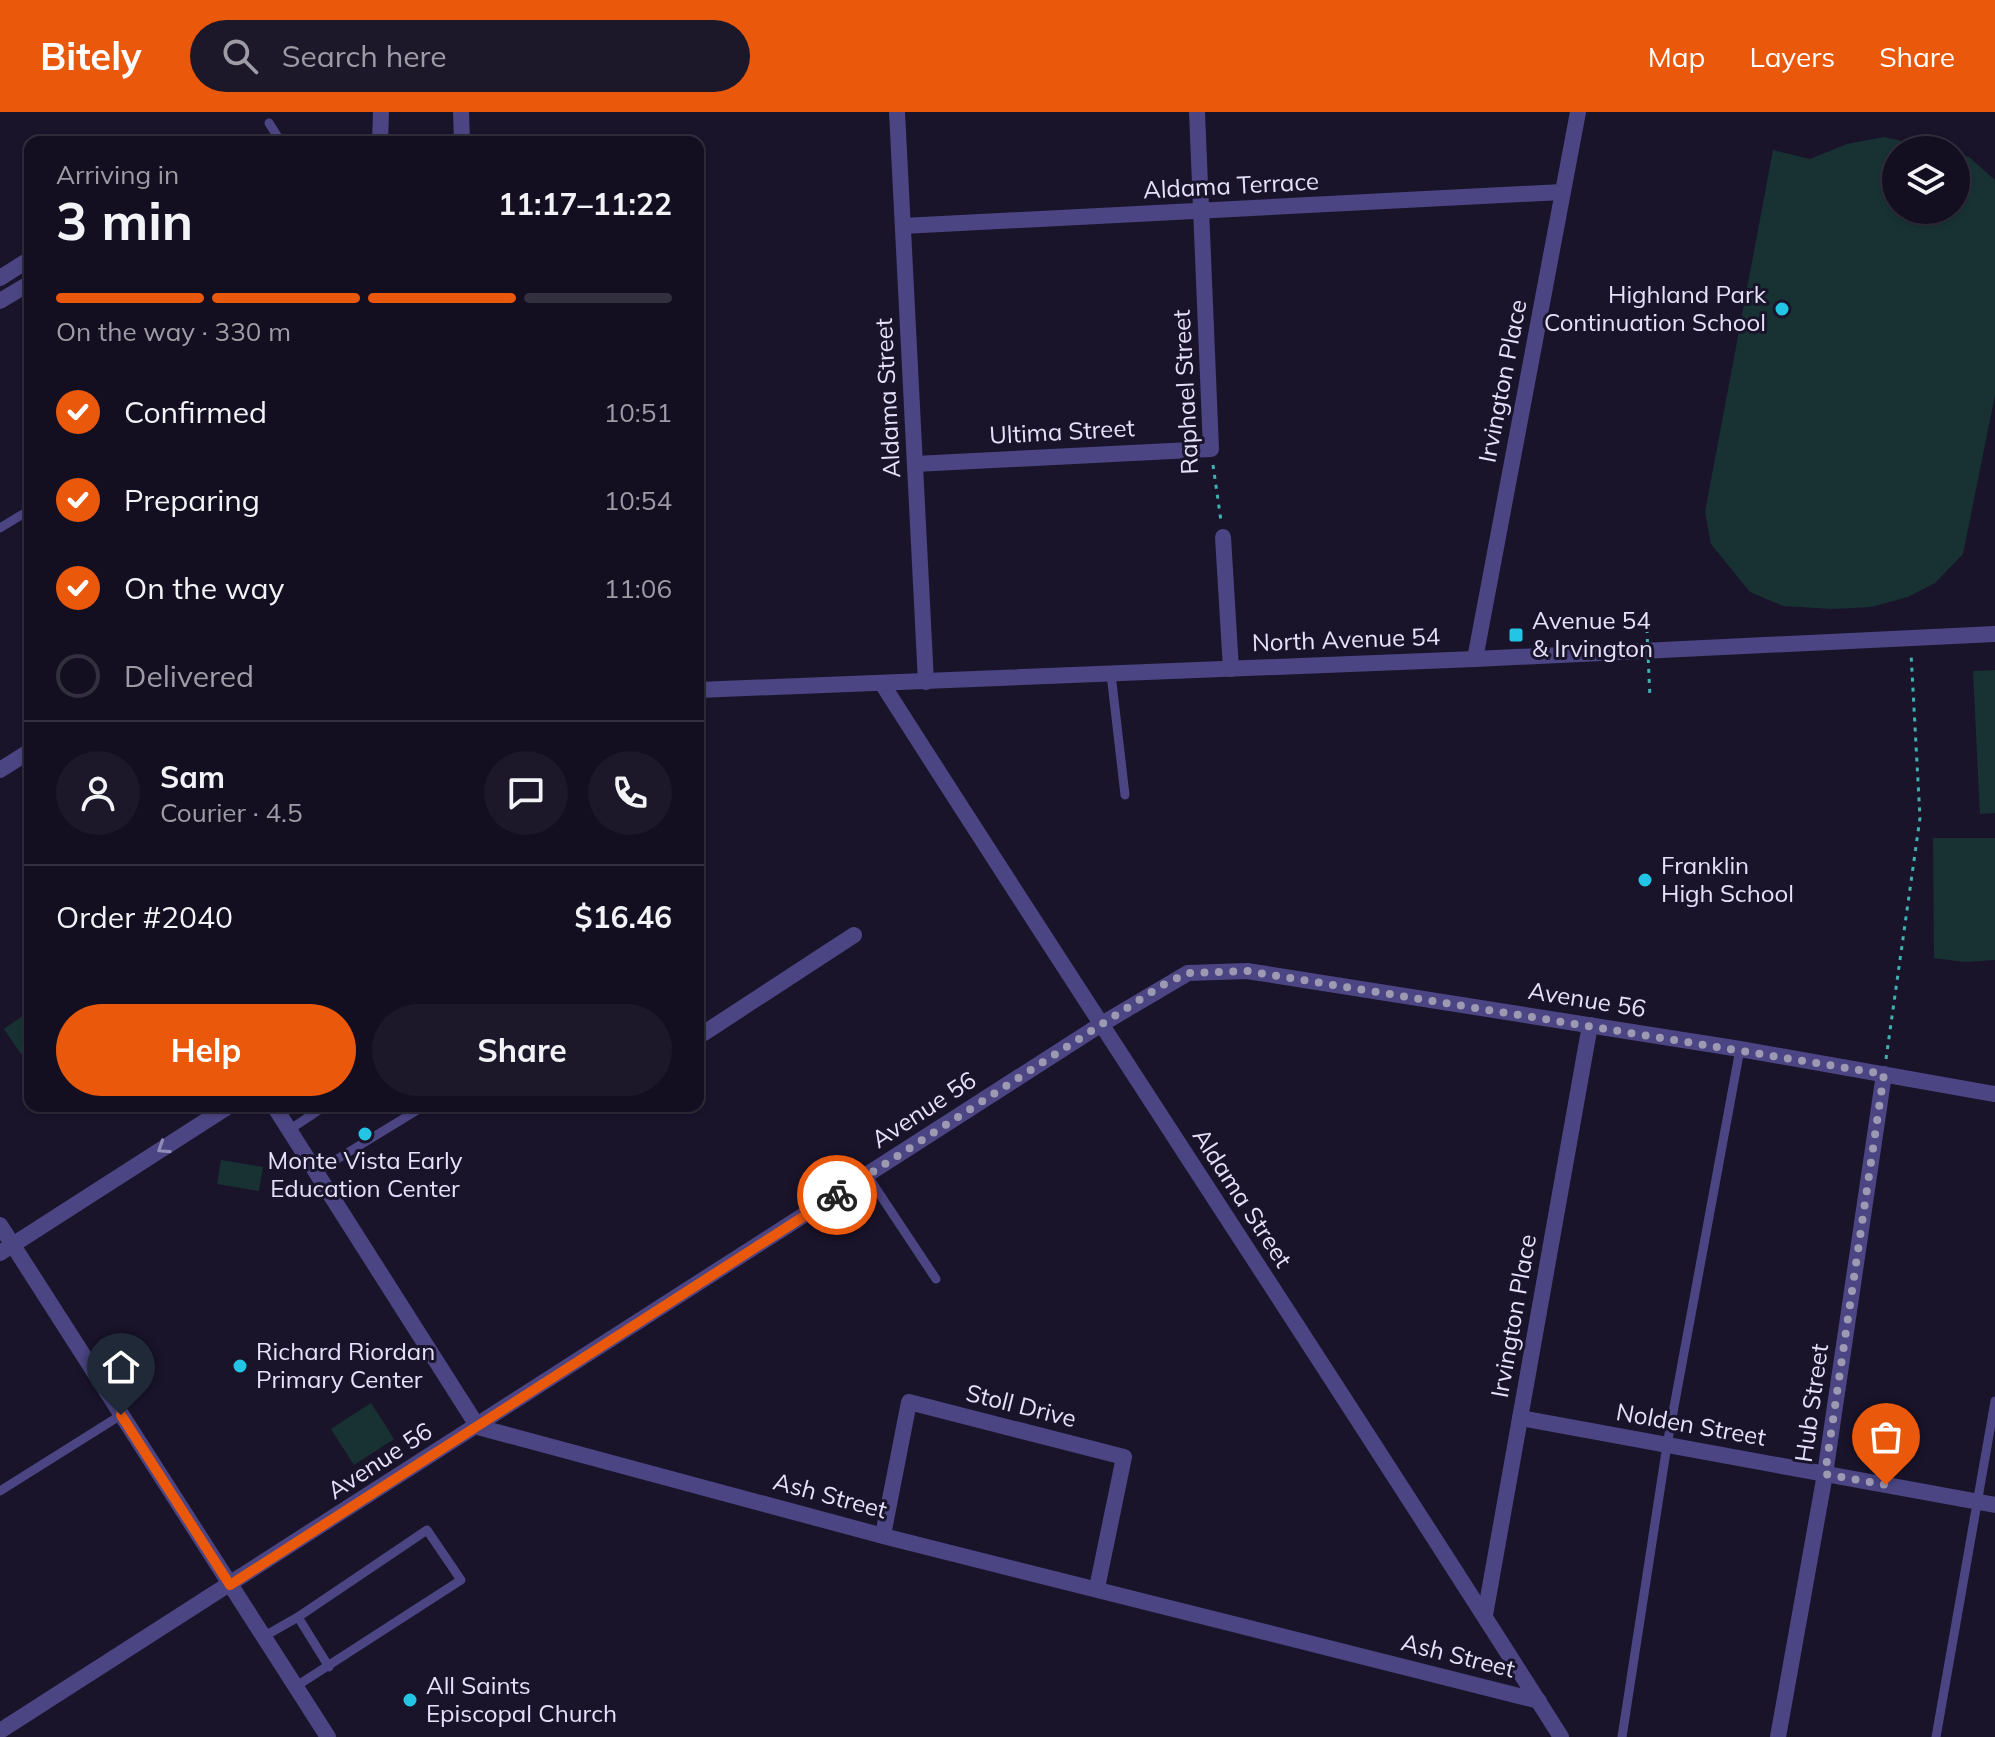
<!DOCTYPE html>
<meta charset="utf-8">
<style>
body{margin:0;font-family:Mulish,sans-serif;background:#1c1829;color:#f1f3f6;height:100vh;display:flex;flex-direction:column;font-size:30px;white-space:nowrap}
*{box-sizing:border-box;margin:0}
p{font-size:26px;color:#9d9ca5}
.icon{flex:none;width:44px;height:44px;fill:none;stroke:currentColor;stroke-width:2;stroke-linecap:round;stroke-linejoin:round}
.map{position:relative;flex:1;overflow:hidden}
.side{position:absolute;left:24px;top:24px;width:680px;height:976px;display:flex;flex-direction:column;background:#130f20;border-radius:16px;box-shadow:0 2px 6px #0004,0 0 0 2px #322f3e}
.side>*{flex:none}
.controls{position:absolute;left:1882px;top:24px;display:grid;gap:16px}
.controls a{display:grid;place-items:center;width:88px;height:88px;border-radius:50%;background:#130f20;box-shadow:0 2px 6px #0004,0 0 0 2px #322f3e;font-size:40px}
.pin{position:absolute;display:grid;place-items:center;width:68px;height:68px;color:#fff;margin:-82px -34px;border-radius:50% 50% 50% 0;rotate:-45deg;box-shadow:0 0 8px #0007}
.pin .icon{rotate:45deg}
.courier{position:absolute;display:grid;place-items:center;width:80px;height:80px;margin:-40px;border:6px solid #ea580c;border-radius:50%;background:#fff;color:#222;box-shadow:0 2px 10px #0007}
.overview em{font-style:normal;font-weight:700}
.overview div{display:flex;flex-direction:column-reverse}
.overview{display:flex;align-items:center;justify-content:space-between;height:136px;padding:0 32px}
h1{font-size:52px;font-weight:700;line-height:60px}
.bar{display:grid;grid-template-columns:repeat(4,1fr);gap:12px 8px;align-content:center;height:96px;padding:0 32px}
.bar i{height:10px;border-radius:6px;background:#322f3e}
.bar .selected{background:#ea580c}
.bar p{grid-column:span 4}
.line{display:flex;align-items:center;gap:20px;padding:0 32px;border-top:2px solid #322f3e}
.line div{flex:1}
.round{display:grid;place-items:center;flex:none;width:84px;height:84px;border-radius:42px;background:#1c1829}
ol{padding:0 32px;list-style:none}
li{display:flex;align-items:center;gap:24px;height:88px}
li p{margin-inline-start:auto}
li .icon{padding:8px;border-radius:50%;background:#ea580c;color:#fff;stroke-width:4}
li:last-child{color:#9d9ca5}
li i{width:44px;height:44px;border:4px solid #322f3e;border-radius:50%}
.button{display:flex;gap:16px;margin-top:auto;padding:16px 32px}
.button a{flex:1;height:92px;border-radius:48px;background:#ea580c;color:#fff;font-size:32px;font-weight:700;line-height:92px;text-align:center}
.button a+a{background:#1c1829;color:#f1f3f6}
header{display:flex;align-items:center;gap:48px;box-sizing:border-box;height:112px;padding:0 40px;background:#ea580c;color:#fff}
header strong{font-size:38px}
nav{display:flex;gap:44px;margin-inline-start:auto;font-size:28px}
.search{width:560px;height:72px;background:#1c1829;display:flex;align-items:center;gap:20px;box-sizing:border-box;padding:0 28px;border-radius:44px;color:#9d9ca5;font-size:30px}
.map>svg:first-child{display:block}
.green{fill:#183233}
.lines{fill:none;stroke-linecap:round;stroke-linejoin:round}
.path{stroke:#40b0b0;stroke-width:3;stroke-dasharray:4 6;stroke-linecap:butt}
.service{stroke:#4b4583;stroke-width:9}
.minor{stroke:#4b4583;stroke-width:16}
.tertiary{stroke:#4b4583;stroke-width:16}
.path-bridge{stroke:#40b0b0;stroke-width:3;stroke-dasharray:4 6;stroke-linecap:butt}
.oneway{stroke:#908bb9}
.done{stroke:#9e99b2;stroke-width:8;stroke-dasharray:0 14.4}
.route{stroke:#ea580c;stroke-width:10}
.poi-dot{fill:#23c5e5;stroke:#19142a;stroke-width:3}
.labels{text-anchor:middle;stroke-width:6;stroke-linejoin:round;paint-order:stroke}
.street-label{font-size:24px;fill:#e5e1fb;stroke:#19142a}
.poi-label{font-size:24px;fill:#e5e1fb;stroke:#19142a;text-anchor:start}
</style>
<header>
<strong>Bitely</strong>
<div class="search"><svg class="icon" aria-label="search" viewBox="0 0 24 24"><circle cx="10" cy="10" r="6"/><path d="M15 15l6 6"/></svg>Search here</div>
<nav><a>Map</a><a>Layers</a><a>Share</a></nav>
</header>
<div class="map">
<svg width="1995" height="1625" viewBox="0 0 1995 1625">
<rect width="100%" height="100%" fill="#19142a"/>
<g class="green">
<path d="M1884,25L1942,38H1896V98H1956V41L1969,45L1995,68V283L1963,442L1935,471L1908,485L1871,495L1833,497L1783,494L1750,480L1711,432L1705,400L1773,38L1810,47L1847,32Z"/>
<path d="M1995,558V701L1980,702L1973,559Z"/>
<path d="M1933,726H1995V848L1964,850L1934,846Z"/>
<path d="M30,899V936L21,942L4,917Z"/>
<path d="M221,1048L263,1055L259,1079L217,1072Z"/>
<path d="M371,1291L394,1327L354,1353L331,1317Z"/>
</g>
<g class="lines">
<g class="path">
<path d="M1213,353L1221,409"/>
<path d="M1886,947L1920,706L1911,541"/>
</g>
<g class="service">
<path d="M269,11L281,30"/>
<path d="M0,416L23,402"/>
<path d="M1111,562L1125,683"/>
<path d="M289,1018L325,994"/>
<path d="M316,1060L424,994"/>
<path d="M867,1063L936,1167"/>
<path d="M0,1379L121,1303"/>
<path d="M298,1505L329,1555"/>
<path d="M263,1525L298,1505L427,1418L461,1468L295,1575"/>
<path d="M1622,1625L1667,1333L1740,937"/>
<path d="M1936,1625L1995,1289"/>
</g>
<g class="minor">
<path d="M461,0L462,30"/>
<path d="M897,0L926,570"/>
<path d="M380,30L381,0"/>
<path d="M903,114L1562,80"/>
<path d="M0,166L30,147"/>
<path d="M0,189L30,171"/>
<path d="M915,352L1211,337L1197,0"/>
<path d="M1223,425L1231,557"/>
<path d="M1475,547L1578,0"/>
<path d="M883,573C1107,925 1338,1272 1561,1625"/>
<path d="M698,913L704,921L854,823"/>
<path d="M274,994L478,1315L887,1425L1539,1589"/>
<path d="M0,1141L229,994"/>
<path d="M1520,1306L1995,1393"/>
<path d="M883,1423L909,1290L1124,1345L1097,1476"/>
<path d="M1485,1503L1590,913"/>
<path d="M0,1619L1100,913L1188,861L1247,859L1740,937L1995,982"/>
<path d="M1778,1625L1825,1362L1884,962"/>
</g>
<g class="tertiary">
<path d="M698,578L1475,547L1995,522"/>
<path d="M0,658L30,639"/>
<path d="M0,1113L328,1625"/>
</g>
<path class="path-bridge" d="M1646,497L1650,586"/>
</g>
<defs><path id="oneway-chevron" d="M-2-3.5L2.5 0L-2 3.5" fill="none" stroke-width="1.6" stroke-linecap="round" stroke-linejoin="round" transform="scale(2)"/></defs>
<use class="oneway" href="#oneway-chevron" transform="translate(163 1036) rotate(147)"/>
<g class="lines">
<path class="done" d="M837,1083L1161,874L1188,861L1247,859L1884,962L1825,1362L1886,1373"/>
<path class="route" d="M121,1303L230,1473L837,1083"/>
</g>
<g class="poi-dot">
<circle cx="1782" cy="197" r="8"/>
<rect x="1508" y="515" width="16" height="16" rx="4"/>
<circle cx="1645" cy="768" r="8"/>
<circle cx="365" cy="1022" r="8"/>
<circle cx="240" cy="1254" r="8"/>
<circle cx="410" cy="1588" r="8"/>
</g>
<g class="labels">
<g class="street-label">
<text transform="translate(1231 74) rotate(-3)" y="8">Aldama Terrace</text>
<text transform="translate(1503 269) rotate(-79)" y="8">Irvington Place</text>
<text transform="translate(1186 280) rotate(-93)" y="8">Raphael Street</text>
<text transform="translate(888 286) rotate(-93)" y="8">Aldama Street</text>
<text transform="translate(1062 320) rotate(-3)" y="8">Ultima Street</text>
<text transform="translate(1346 528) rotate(-2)" y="8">North Avenue 54</text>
<text transform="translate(1587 888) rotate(9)" y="8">Avenue 56</text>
<text transform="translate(924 998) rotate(-33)" y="8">Avenue 56</text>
<text transform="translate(1242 1086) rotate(57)" y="8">Aldama Street</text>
<text transform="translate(1514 1204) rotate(-80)" y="8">Irvington Place</text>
<text transform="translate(1812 1291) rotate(-82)" y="8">Hub Street</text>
<text transform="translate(1021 1294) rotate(14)" y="8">Stoll Drive</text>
<text transform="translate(1691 1313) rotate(10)" y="8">Nolden Street</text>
<text transform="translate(380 1349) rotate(-33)" y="8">Avenue 56</text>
<text transform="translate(830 1384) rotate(15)" y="8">Ash Street</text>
<text transform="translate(1458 1544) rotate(14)" y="8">Ash Street</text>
</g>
<g class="poi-label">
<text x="1766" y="191" text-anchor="end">Highland Park<tspan x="1766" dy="28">Continuation School</tspan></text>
<text x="1532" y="517">Avenue 54<tspan x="1532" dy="28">&amp; Irvington</tspan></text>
<text x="1661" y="762">Franklin<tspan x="1661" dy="28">High School</tspan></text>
<text x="365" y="1057" text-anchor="middle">Monte Vista Early<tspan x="365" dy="28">Education Center</tspan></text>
<text x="256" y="1248">Richard Riordan<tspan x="256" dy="28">Primary Center</tspan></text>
<text x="426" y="1582">All Saints<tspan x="426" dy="28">Episcopal Church</tspan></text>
</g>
</g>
</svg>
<div class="controls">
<a><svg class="icon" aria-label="layers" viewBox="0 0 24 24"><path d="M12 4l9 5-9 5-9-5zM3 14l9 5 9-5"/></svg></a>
</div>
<div class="pin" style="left:1886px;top:1373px;background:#ea580c"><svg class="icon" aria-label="bag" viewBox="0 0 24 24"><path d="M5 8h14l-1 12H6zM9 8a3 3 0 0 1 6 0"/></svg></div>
<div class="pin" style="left:121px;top:1303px;background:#1f2937"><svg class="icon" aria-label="home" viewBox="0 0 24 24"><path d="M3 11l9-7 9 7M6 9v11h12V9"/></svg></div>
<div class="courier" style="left:837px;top:1083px"><svg class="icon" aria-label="bike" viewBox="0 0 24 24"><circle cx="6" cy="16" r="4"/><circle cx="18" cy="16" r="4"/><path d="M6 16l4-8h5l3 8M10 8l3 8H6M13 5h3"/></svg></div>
<section class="side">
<div class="overview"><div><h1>3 min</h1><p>Arriving in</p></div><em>11:17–11:22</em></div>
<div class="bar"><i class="selected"></i><i class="selected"></i><i class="selected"></i><i></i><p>On the way · 330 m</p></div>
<ol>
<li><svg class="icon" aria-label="check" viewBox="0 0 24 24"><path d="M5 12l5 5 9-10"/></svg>Confirmed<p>10:51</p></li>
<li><svg class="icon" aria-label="check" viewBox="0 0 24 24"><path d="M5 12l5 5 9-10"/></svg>Preparing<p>10:54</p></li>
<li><svg class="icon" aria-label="check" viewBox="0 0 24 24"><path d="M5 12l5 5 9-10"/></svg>On the way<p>11:06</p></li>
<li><i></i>Delivered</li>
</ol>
<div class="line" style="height:144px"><a class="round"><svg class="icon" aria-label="person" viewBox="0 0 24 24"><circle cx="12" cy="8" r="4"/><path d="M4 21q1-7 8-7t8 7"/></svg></a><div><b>Sam</b><p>Courier · 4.5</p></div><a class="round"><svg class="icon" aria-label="chat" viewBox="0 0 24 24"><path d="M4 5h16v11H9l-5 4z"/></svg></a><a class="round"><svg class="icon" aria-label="phone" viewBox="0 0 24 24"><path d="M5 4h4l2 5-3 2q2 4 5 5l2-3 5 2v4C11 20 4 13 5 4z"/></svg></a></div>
<div class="line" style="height:104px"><div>Order #2040</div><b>$16.46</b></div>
<div class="button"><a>Help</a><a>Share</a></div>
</section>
</div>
